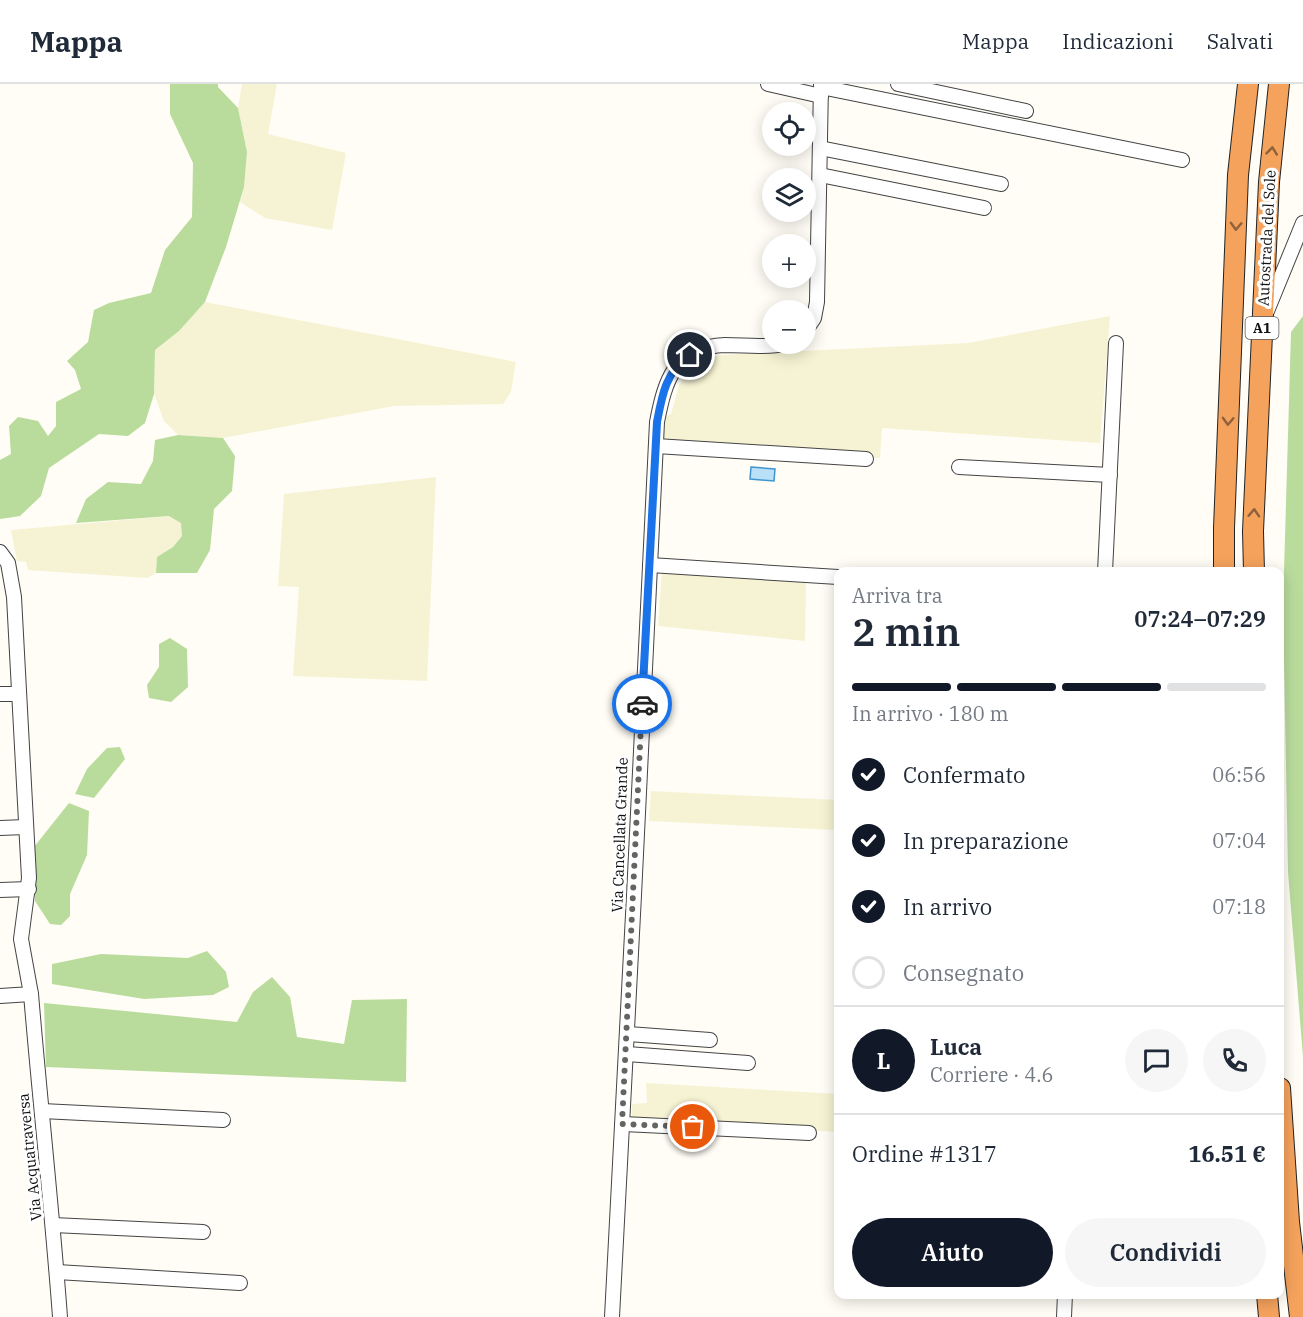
<!DOCTYPE html>
<html lang="it">
<meta charset="utf-8">
<style>
body{margin:0;font-family:"IBM Plex Serif",serif;background:#f6f6f7;color:#1f2937;height:100vh;display:flex;flex-direction:column;font-size:22px;white-space:nowrap}
*{box-sizing:border-box;margin:0}
p{font-size:20px;color:#747a83}
.icon{flex:none;width:33px;height:33px;fill:none;stroke:currentColor;stroke-width:2;stroke-linecap:round;stroke-linejoin:round}
.map{position:relative;flex:1;overflow:hidden}
.drawer{position:absolute;left:834px;top:483px;width:450px;height:732px;display:flex;flex-direction:column;background:#fff;border-radius:12px;box-shadow:0 3px 15px #0003}
.drawer>*{flex:none}
.buttons{position:absolute;left:762px;top:18px;display:grid;gap:12px}
.buttons a{display:grid;place-items:center;width:54px;height:54px;border-radius:50%;background:#fff;box-shadow:0 3px 15px #0003;font-size:30px}
.pin{position:absolute;display:grid;place-items:center;width:51px;height:51px;color:#fff;margin:-26px;border:3px solid #fff;border-radius:50%;box-shadow:0 2px 6px #0007}
.courier{position:absolute;display:grid;place-items:center;width:60px;height:60px;margin:-30px;border:4px solid #1a73e8;border-radius:50%;background:#fff;color:#222;box-shadow:0 2px 8px #0007}
.headline em{font-style:normal;font-weight:600}
.headline div{display:flex;flex-direction:column-reverse}
.headline{display:flex;align-items:center;justify-content:space-between;height:102px;padding:0 18px}
h1{font-size:39px;font-weight:600;line-height:45px}
.bar{display:grid;grid-template-columns:repeat(4,1fr);gap:9px 6px;align-content:center;height:72px;padding:0 18px}
.bar i{height:8px;border-radius:4px;background:#e0e1e3}
.bar .active{background:#111827}
.bar p{grid-column:span 4}
.line{display:flex;align-items:center;gap:15px;padding:0 18px;border-top:2px solid #e0e1e3}
.line div{flex:1}
.round{display:grid;place-items:center;flex:none;width:63px;height:63px;border-radius:32px;background:#f6f6f7}
ol{padding:0 18px;list-style:none}
li{display:flex;align-items:center;gap:18px;height:66px}
li p{margin-inline-start:auto}
li .icon{padding:6px;border-radius:50%;background:#111827;color:#fff;stroke-width:4}
li:last-child{color:#747a83}
li i{width:33px;height:33px;border:3px solid #e0e1e3;border-radius:50%}
.action{display:flex;gap:12px;margin-top:auto;padding:12px 18px}
.action a{flex:1;height:69px;border-radius:36px;background:#111827;color:#fff;font-size:24px;font-weight:600;line-height:69px;text-align:center}
.action a+a{background:#f6f6f7;color:#1f2937}
header{display:flex;align-items:center;gap:36px;box-sizing:border-box;height:84px;padding:0 30px;background:#fff;border-bottom:2px solid #e0e1e3}
header strong{font-size:28px}
nav{display:flex;gap:33px;margin-inline-start:auto;font-size:21px}
.map>svg:first-child{display:block}
.farmland{fill:#f6f3d4}
.forest{fill:#b9dc9c}
.water{fill:#b9e0f7;stroke:#3f96cf;stroke-width:1.5}
.lines{fill:none;stroke-linecap:round;stroke-linejoin:round}
.minor-casing{stroke:#444;stroke-width:16}
.highway-casing{stroke:#222;stroke-width:22}
.minor{stroke:#fff;stroke-width:14}
.highway{stroke:#f5a25d;stroke-width:20}
.oneway{stroke:#8e613b}
.done{stroke:#646461;stroke-width:6;stroke-dasharray:0 10.8}
.route{stroke:#1a73e8;stroke-width:8}
.labels{text-anchor:middle;stroke-width:6;stroke-linejoin:round;paint-order:stroke}
.shield{fill:#fff;stroke:#585858;stroke-width:1.5}
.shield-label{font-size:14px;font-weight:bold;fill:#111}
.street-label{font-size:15px;fill:#111;stroke:#fff}
</style>
<header>
<strong>Mappa</strong>
<nav><a>Mappa</a><a>Indicazioni</a><a>Salvati</a></nav>
</header>
<div class="map">
<svg width="1303" height="1233" viewBox="0 0 1303 1233">
<rect width="100%" height="100%" fill="#fffdf5"/>
<g class="farmland">
<path d="M242,0H277L268,50L346,69L332,146L265,134L240,118L244,103L247,68L238,24Z"/>
<path d="M205,218L516,278L511,308L503,320L394,322L223,354L178,351L164,337L154,310L155,266L179,247Z"/>
<path d="M1110,232L1100,359L882,344L880,374L662,359L666,332L671,330L679,301L694,284L719,271L968,259Z"/>
<path d="M436,393L427,597L293,592L299,503L278,502L284,410Z"/>
<path d="M170,432L182,439V452L173,463L157,473L156,489L147,494L28,486L26,478L17,477L11,446Z"/>
<path d="M662,487L806,495L805,557L658,542Z"/>
<path d="M651,707L838,716V746L649,737Z"/>
<path d="M646,999L838,1010V1048L632,1035V1020L647,1019Z"/>
</g>
<g class="forest">
<path d="M170,0H218V3L238,24L247,68L244,103L226,163L205,218L179,247L155,266L154,310L145,339L128,352L99,350L49,384L41,412L20,432L0,435V376L11,370L9,342L18,333L38,337L48,352L56,342V318L81,305L75,286L67,277L88,258L94,226L109,219L151,209L165,166L192,133L193,79L170,30Z"/>
<path d="M1303,232V973L1288,788L1283,521L1291,248Z"/>
<path d="M178,351L223,354L235,372L232,407L214,425L210,466L197,489H156L157,473L173,463L182,452L181,439L169,432L76,439L86,415L108,398L141,400L153,377L155,356Z"/>
<path d="M170,554L187,565L188,603L171,618L149,614L147,601L159,583V560Z"/>
<path d="M120,663L125,675L94,714L75,710L87,685L107,664Z"/>
<path d="M69,719L89,727L87,771L70,810V832L61,841L50,840L35,817L34,763Z"/>
<path d="M207,867L226,888L229,903L213,911L144,915L52,900V880L101,870L188,874Z"/>
<path d="M272,893L290,913L297,953L344,960L352,916L407,915L406,998L46,983L44,919L237,938L253,908Z"/>
</g>
<path class="water" d="M751,383L775,385L774,397L750,395Z"/>
<g class="lines">
<defs>
<g id="minor">
<path d="M768,0L821,12"/>
<path d="M898,0L1026,27"/>
<path d="M821,3L1182,76"/>
<path d="M820,64L1001,100"/>
<path d="M820,91L984,124"/>
<path d="M1267,227L1303,139"/>
<path d="M806,246L814,234L817,218L821,0"/>
<path d="M656,362L866,375"/>
<path d="M959,383L1110,391"/>
<path d="M0,468L8,479L14,513L29,794L21,855L31,910L0,912"/>
<path d="M650,481L838,493"/>
<path d="M1105,488L1116,259"/>
<path d="M0,610H19"/>
<path d="M0,744L26,743"/>
<path d="M0,806L29,805"/>
<path d="M31,910C40,1018 52,1125 60,1233"/>
<path d="M628,950L710,956"/>
<path d="M627,970L748,979"/>
<path d="M42,1027L223,1036"/>
<path d="M623,1040L809,1049"/>
<path d="M53,1141L203,1148"/>
<path d="M57,1188L240,1199"/>
<path d="M612,1233C629,935 642,636 657,338C665,297 674,263 725,261C745,261 766,264 786,260"/>
<path d="M1064,1233L1065,1210"/>
</g>
<g id="highway">
<path d="M1224,488V444L1238,91L1248,0"/>
<path d="M1254,488L1253,447L1269,98L1279,0"/>
<path d="M1280,1004L1289,1138L1300,1233"/>
<path d="M1267,1210L1269,1233"/>
</g>
</defs>
<use href="#minor" class="minor-casing"/>
<use href="#highway" class="highway-casing"/>
<use href="#minor" class="minor"/>
<use href="#highway" class="highway"/>
</g>
<defs><path id="oneway-chevron" d="M-2-3.5L2.5 0L-2 3.5" fill="none" stroke-width="1.6" stroke-linecap="round" stroke-linejoin="round" transform="scale(1.5)"/></defs>
<g class="oneway">
<use href="#oneway-chevron" transform="translate(1272 67) rotate(-84)"/>
<use href="#oneway-chevron" transform="translate(1236 142) rotate(92)"/>
<use href="#oneway-chevron" transform="translate(1228 337) rotate(92)"/>
<use href="#oneway-chevron" transform="translate(1254 429) rotate(-87)"/>
</g>
<g class="lines">
<path class="done" d="M642,620L622,1040L693,1043"/>
<path class="route" d="M642,620L657,338C662,311 666,287 690,271"/>
</g>
<g class="labels">
<rect class="shield" x="1245.5" y="233" width="33" height="22" rx="4.5"/>
<g class="shield-label">
<text x="1262" y="249">A1</text>
</g>
<g class="street-label">
<text transform="translate(1267 154) rotate(-87)" y="5">Autostrada del Sole</text>
<text transform="translate(620 751) rotate(-88)" y="5">Via Cancellata Grande</text>
<text transform="translate(30 1073) rotate(-96)" y="5">Via Acquatraversa</text>
</g>
</g>
</svg>
<div class="buttons">
<a><svg class="icon" aria-label="locate" viewBox="0 0 24 24"><circle cx="12" cy="12" r="6"/><path d="M12 2v4M12 18v4M2 12h4M18 12h4"/></svg></a>
<a><svg class="icon" aria-label="layers" viewBox="0 0 24 24"><path d="M12 4l9 5-9 5-9-5zM3 14l9 5 9-5"/></svg></a>
<a>+</a>
<a>−</a>
</div>
<div class="pin" style="left:693px;top:1043px;background:#ea580c"><svg class="icon" aria-label="bag" viewBox="0 0 24 24"><path d="M5 8h14l-1 12H6zM9 8a3 3 0 0 1 6 0"/></svg></div>
<div class="pin" style="left:690px;top:271px;background:#1f2937"><svg class="icon" aria-label="home" viewBox="0 0 24 24"><path d="M3 11l9-7 9 7M6 9v11h12V9"/></svg></div>
<div class="courier" style="left:642px;top:620px"><svg class="icon" aria-label="car" viewBox="0 0 24 24"><path d="M5 17H2v-5l4-1 3-4h7l3 4 3 1v5h-3M9 17h6M6 11h13"/><circle cx="7" cy="17" r="2"/><circle cx="17" cy="17" r="2"/></svg></div>
<section class="drawer">
<div class="headline"><div><h1>2 min</h1><p>Arriva tra</p></div><em>07:24–07:29</em></div>
<div class="bar"><i class="active"></i><i class="active"></i><i class="active"></i><i></i><p>In arrivo · 180 m</p></div>
<ol>
<li><svg class="icon" aria-label="check" viewBox="0 0 24 24"><path d="M5 12l5 5 9-10"/></svg>Confermato<p>06:56</p></li>
<li><svg class="icon" aria-label="check" viewBox="0 0 24 24"><path d="M5 12l5 5 9-10"/></svg>In preparazione<p>07:04</p></li>
<li><svg class="icon" aria-label="check" viewBox="0 0 24 24"><path d="M5 12l5 5 9-10"/></svg>In arrivo<p>07:18</p></li>
<li><i></i>Consegnato</li>
</ol>
<div class="line" style="height:108px"><b class="round" style="background:#111827;color:#fff">L</b><div><b>Luca</b><p>Corriere · 4.6</p></div><a class="round"><svg class="icon" aria-label="chat" viewBox="0 0 24 24"><path d="M4 5h16v11H9l-5 4z"/></svg></a><a class="round"><svg class="icon" aria-label="phone" viewBox="0 0 24 24"><path d="M5 4h4l2 5-3 2q2 4 5 5l2-3 5 2v4C11 20 4 13 5 4z"/></svg></a></div>
<div class="line" style="height:78px"><div>Ordine #1317</div><b>16.51 €</b></div>
<div class="action"><a>Aiuto</a><a>Condividi</a></div>
</section>
</div>
